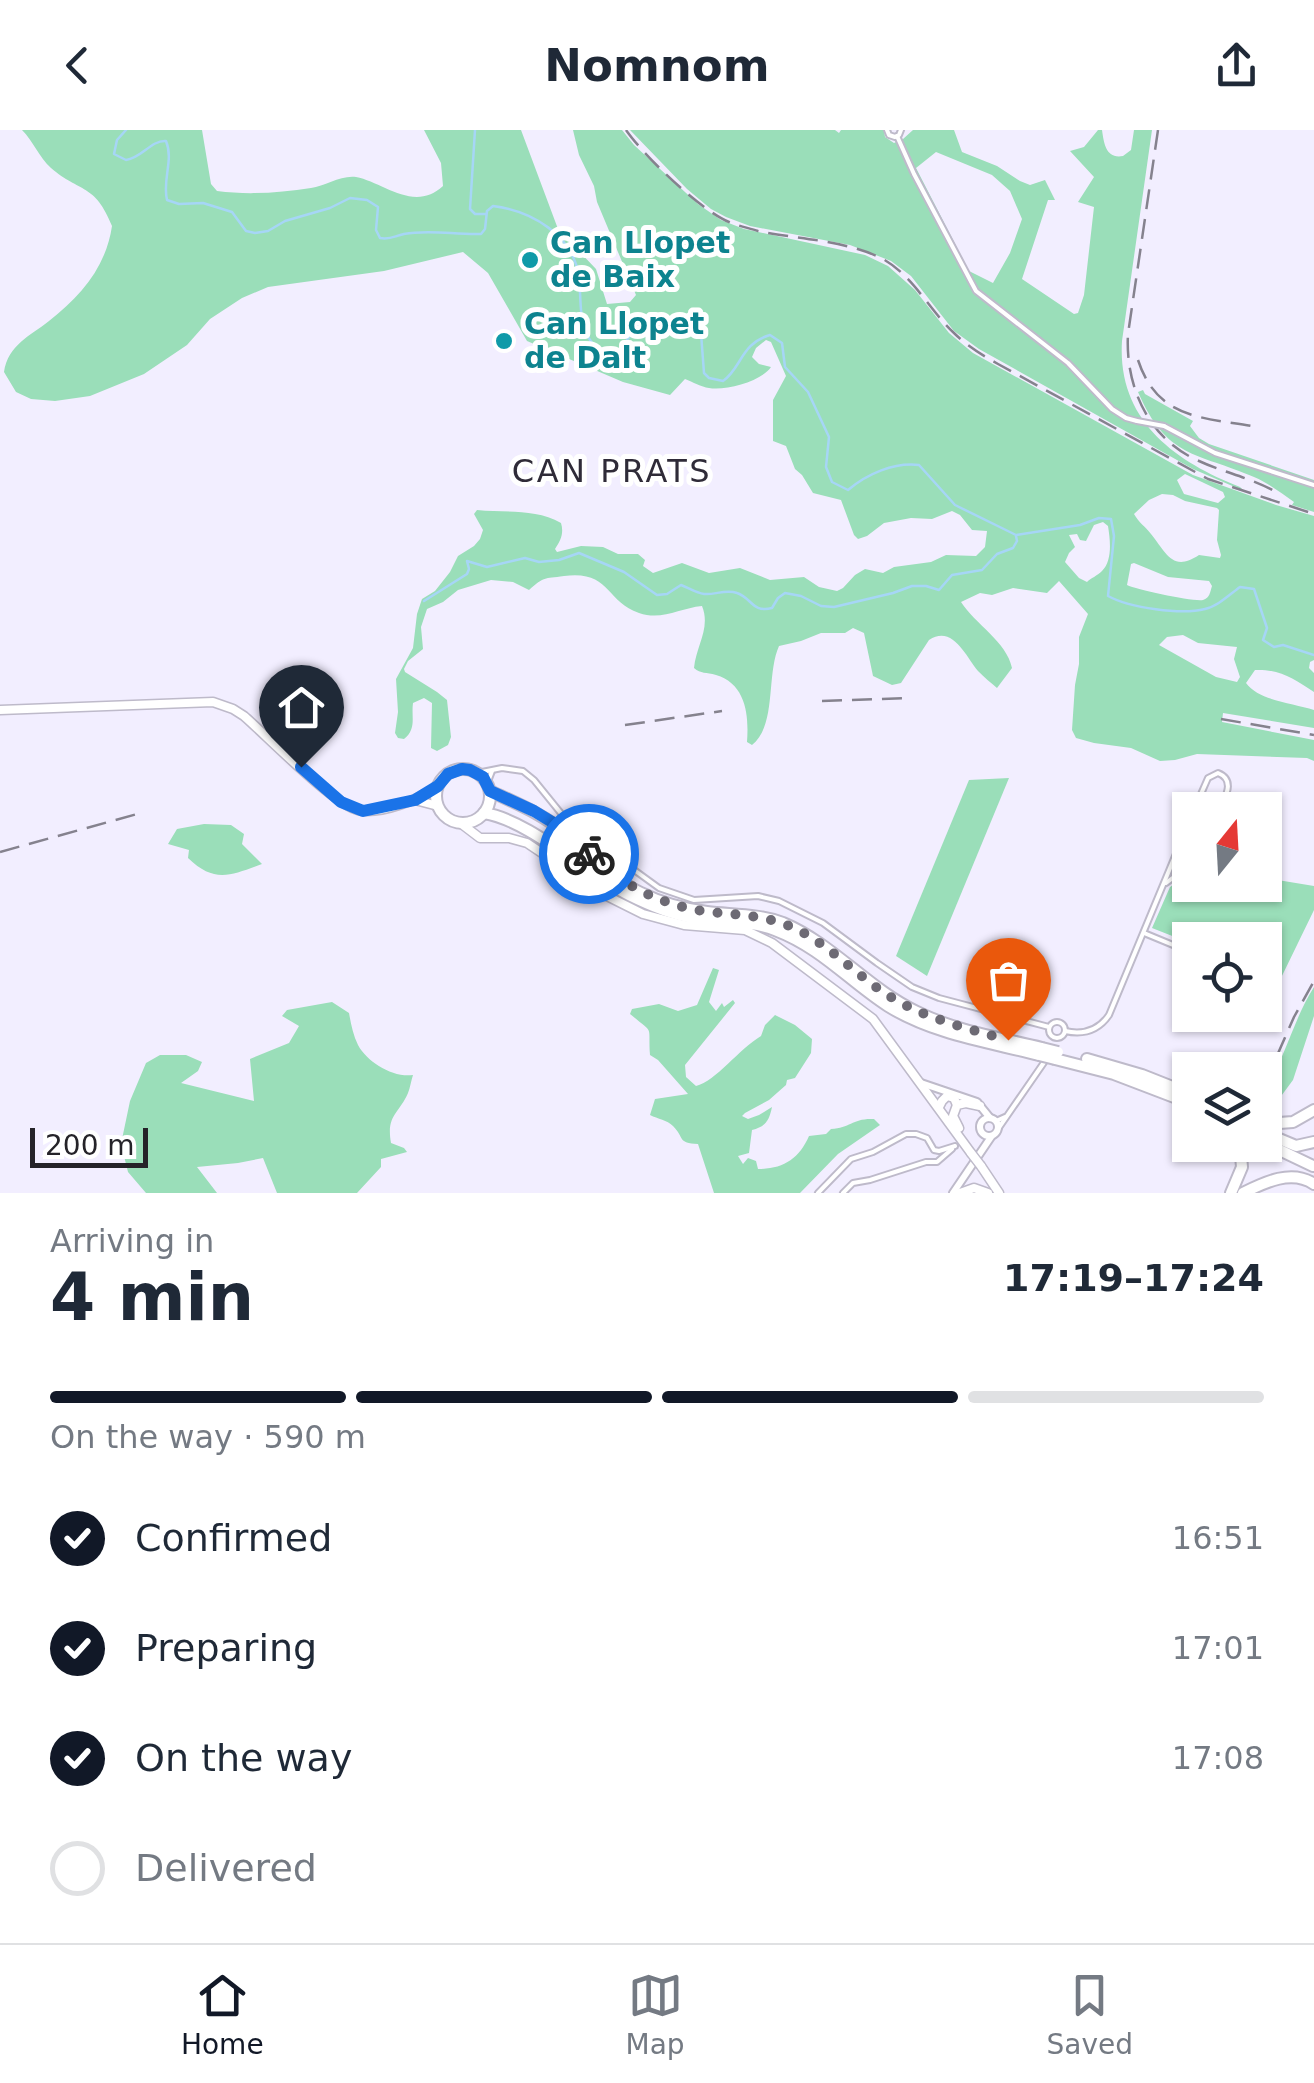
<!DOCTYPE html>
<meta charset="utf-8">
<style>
body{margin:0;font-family:"DejaVu Sans",sans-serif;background:#f6f6f7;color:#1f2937;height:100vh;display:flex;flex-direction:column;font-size:38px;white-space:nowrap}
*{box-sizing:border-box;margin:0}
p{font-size:32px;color:#747a83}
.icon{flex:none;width:55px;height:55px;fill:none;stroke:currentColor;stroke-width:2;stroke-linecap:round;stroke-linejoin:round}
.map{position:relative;height:1063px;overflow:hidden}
.sheet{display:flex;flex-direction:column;background:#fff;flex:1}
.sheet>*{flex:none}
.needle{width:65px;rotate:18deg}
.fabs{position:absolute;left:1172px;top:662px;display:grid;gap:20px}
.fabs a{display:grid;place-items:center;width:110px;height:110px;border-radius:0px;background:#fff;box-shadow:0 2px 8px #0004;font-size:50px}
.scale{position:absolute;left:30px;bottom:25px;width:118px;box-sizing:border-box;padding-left:10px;border:5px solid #252329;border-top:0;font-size:28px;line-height:35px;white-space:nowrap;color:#252329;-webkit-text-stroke:8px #fff;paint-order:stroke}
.pin{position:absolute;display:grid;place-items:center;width:85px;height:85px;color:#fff;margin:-102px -42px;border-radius:50% 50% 50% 0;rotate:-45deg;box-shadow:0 0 10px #0007}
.pin .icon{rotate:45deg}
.courier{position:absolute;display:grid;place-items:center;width:100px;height:100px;margin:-50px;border:8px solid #1a73e8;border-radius:50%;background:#fff;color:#222;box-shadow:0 2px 12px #0007}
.overview em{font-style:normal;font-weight:600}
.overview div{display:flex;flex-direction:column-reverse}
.overview{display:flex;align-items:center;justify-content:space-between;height:170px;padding:0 50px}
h1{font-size:65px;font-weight:600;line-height:75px}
.bar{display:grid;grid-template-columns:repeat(4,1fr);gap:15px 10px;align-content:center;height:120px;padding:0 50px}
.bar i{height:12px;border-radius:8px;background:#e0e1e3}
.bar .on{background:#111827}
.bar p{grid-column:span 4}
ol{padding:0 50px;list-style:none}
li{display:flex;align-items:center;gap:30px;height:110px}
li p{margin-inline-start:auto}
li .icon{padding:10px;border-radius:50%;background:#111827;color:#fff;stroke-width:4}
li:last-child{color:#747a83}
li i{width:55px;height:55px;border:5px solid #e0e1e3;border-radius:50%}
header{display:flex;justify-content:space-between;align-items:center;height:130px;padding:0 50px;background:#fff;font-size:45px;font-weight:600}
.dock{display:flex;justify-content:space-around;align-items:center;height:140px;border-top:2px solid #e0e1e3;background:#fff;font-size:28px;color:#747a83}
.dock a{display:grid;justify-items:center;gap:5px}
.dock .on{color:#111827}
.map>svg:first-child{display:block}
.green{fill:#9adeb9;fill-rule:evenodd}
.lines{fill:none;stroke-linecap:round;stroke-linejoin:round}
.stream{stroke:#a6d6f6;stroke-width:2.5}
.street-casing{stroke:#bebaca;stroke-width:8}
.secondary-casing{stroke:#bebaca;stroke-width:10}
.primary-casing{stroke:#bebaca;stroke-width:11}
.highway-casing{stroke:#bebaca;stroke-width:14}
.street{stroke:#fff;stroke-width:4}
.secondary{stroke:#fff;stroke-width:6}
.primary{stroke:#fff;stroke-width:8}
.highway{stroke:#fff;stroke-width:10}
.rail{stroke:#85828e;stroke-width:2.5;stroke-dasharray:20 10;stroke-linecap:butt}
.street-bridge-casing{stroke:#bebaca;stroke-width:8;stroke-linecap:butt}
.primary-bridge-casing{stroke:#bebaca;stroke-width:11;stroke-linecap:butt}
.highway-bridge-casing{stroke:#bebaca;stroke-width:14;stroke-linecap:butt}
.street-bridge{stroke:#fff;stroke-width:4}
.primary-bridge{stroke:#fff;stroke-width:8}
.highway-bridge{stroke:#fff;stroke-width:10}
.done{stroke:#6d6a74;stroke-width:10;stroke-dasharray:0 18}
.route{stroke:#1a73e8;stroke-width:12}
.culture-dot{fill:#0f9aa8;stroke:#fff;stroke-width:4}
.labels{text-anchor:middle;stroke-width:10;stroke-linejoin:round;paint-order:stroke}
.culture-label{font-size:30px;font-weight:bold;fill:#0d838f;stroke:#fff;text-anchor:start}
.neighbourhood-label{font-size:32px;letter-spacing:2.5px;fill:#2f2b38;stroke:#fff}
</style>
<header><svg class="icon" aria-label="back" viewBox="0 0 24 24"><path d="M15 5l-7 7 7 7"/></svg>Nomnom<svg class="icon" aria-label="share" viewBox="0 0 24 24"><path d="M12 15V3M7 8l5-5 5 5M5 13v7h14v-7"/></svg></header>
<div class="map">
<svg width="1314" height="1063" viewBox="0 0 1314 1063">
<rect width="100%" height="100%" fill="#f2eeff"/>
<g class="green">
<path d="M22,0H202L211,54L217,61C247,65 280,63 311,58C325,56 341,45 356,47C383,52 414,83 443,56L441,33L424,0H521L558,99L596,139L607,174L630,172L636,165L597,72L594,56L579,25L573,0H622L634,15L698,74L721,90L744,99L865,125L888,136L915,160L949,203L973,223L1193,345L1276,375L1314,386V530L1310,532L1309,538L1314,543V562C1294,549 1280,539 1255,540L1246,553C1259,571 1293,573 1314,580V598L1223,583L1222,592L1314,610V631L1307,628L1197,624L1175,630L1160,631L1131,618L1094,613L1076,608L1072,600L1075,555L1079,534V507L1088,484L1059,451L1047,463L1013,458L992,465L980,463L961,472C975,494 1007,512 1012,538L997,558C991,553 984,547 978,541C966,527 953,494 929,510L901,553L892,555L873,546L864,503L853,498L845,503H821L801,511L779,516C766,545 777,595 752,615L747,612C749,585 746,554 716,545C706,542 701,544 694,538C696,516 711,498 702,476C680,478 662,491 639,483C605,471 610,440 564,446C543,449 545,446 529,460L513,452L491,450L458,460L443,472L427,479L421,497L423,519L408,531L404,539L405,542L437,562L447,570L451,607L448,615L437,621L431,618L432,573L424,568L413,573C411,587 417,599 404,609L398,608L395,603L398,582L396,549L413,518L417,484L422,469L435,461L450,442L458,426L474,416L480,409L483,400L474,384L477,380C505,383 535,378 561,393C564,403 561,410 555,419L557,422L581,416L603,417L618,424H638L645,430L643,436L653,443L682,433L709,443L740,438L770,450L804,447L819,457L837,461L843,458L855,445L865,439L883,443L894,437L931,432L946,425L976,426L985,417L987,401L972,400L960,385L952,381L932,389L911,388L884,393L867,406L858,409L854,405L841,370L813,363L802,345L795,339L786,316L773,311V270L786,246L771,212L766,210L756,218L752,227L759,234L771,237C762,251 726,261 709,258C701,257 693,252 685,249L670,265L623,252L527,211L488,143L463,122L384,141L268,157L242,168L210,189L187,215L144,244L90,266L55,271L31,269L16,262L4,242C8,215 30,206 49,191C81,166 106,137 112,96C95,53 80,63 51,38C39,27 33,11 22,0ZM1185,344L1223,362L1225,367L1218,373L1184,364L1177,350ZM1162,364L1173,365L1185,371L1217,378L1219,380L1217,410L1221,425L1220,428L1199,425C1172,443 1166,422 1151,404C1145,396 1139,393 1134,384L1149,370ZM1103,392L1108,396C1110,409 1113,430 1102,441C1097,446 1091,448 1087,452L1079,448L1065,432L1069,423L1075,417L1069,405L1077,404L1080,410L1086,411L1094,395ZM1134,433L1168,447L1209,451L1212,456C1210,462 1210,468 1203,470C1194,472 1137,460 1127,455L1131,434ZM1183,505L1198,513L1237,517L1234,529L1240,547L1237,552L1216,547L1159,515L1167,507Z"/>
<path d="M630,0H835L839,3L841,0H884L885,7L894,13L903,9L913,0H954L962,22L997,36L1020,51L1030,55L1045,50L1055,70H1048L1022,149L1074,184L1078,183L1084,165L1094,77L1078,72L1094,47L1070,21L1084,17L1098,0H1102C1104,14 1106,29 1123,26L1131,20L1134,0H1152L1122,211C1117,290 1174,331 1240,357L1244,361L1193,339L979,219L954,201L911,146L891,131L850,115L750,96L726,87L711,79L687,59ZM936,22L992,45L1010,61L1022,89L1010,123L993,153L969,141L916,38Z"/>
<path d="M1143,260L1145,264L1193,291L1190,296L1199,308L1209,314L1314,350V382L1292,375L1294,372C1281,363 1268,353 1254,347C1196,322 1167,329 1138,262Z"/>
<path d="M1009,648L927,846L896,826L969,650Z"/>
<path d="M204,694L231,695L244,704L242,714L262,734C231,745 215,754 188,728L189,720L168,714L177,699Z"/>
<path d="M1190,744V755H1265V748L1314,756V780L1280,850L1265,844V810H1190V813L1152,798L1170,757Z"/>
<path d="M713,838L719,840L709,872L716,881L722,873L724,877L733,870L735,873L685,935L686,947L696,956C716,951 739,919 761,906L765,895L775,885L795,895L812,909L811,923L795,948L787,950L786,955L769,970L745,983L742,986L748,989L759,985L772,977C769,991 766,996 752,1000L749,1023L738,1026L743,1034L748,1028L756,1031L758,1039C783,1039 799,1029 809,1006L826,1004L831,999C851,998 852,988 874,989L880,995L838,1024L800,1063H714L698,1014C677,1013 685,1008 673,996C667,990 658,989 650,985L655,969L688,964L658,930L650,925C648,893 655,905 630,884L632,879L659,874L678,881L697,875Z"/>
<path d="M1314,857V886L1293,950L1276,973L1265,978C1265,956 1275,944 1283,924C1293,901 1300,879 1314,857Z"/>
<path d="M332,872L349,883C351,894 353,905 358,915C367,932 393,948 413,945C411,951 410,958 408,963C399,984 386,985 391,1013L404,1018L407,1022L381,1029V1037L357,1063H277L263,1028L238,1033L197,1037L217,1063H146L128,1042L121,1014L130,971L146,933L160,925H186L202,932L198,941L181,953L254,971L250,929L289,913L299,896L282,886L287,880Z"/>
</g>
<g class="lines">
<g class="stream">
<path d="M126,0L117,10L114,24L126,30C142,28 151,10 166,11C174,30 162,50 167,70L179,74L203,73L232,82L246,101L255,103L268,101L285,91L330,78L350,68L367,70L378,77L376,100L380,108C391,110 394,106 404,104C430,99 455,105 481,104L485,99L487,81L493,76C532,81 573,105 579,147C581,165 579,185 586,203C590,212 598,220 605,229L614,230C621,221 631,201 639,195C656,184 682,190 698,197L701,203L704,243L709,248L723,251C741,239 741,213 770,205L782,213L785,237L808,262L829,307L826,337L832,352L848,360C867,344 894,332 919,335L955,375L1016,405L1080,395L1099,388L1111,389L1114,406L1108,466C1130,478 1181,485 1205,479C1218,476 1229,465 1240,457L1254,459L1267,498L1263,510L1274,517L1283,515L1314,525"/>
<path d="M475,0L470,79L475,84H486"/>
<path d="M424,471L467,444L469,439L467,431L487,437L525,428L539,432L559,430L579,423L624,442L657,465L667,464L681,455C689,458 696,463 704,464C715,465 726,459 737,463C752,468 752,483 772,478L778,468L785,463L801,466L821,476L834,477L893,463L912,456H926L939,460L952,445L982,440L997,424L1013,418L1017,411L1016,406"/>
</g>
<defs>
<g id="street">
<path d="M887,0L889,5L895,7L899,5L901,0"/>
<path d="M897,6L914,44L976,161L1068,233L1112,279L1126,288L1137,291"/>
<path d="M1164,296L1215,323L1314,355"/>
<path d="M477,643L502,638L523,641L534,650L568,692L659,758L694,770L758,766L779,771L823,793L877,833L912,857L939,868L1049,897"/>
<path d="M487,654L492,641"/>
<path d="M1194,680L1208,648L1218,643C1236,650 1225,667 1220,680"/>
<path d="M1166,753L1190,735"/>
<path d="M1144,803L1190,822"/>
<path d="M1265,853L1277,858"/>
<circle cx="1057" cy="900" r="8"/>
<path d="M1065,901C1083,905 1098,901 1109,885L1190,690"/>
<path d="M996,991L1005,987"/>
<path d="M998,999L1045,931"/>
<path d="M818,1063L851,1029L873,1022L906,1004H916L927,1008L934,1020L939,1021L955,1016"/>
<path d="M843,1063L853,1053L870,1050L926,1032H937L952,1019"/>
</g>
<g id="secondary">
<path d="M921,953L977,972L990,988"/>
<circle cx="989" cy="997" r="9"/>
<path d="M953,1063L991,1007"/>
</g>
<g id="primary">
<path d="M0,580L213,572L233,579L244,586C267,606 334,675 358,680C380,685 421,669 438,656"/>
<path d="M415,670L438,676"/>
<path d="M459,692L480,708H509L527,713L603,764L643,784L684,795L745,800L772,813L873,889L971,1023"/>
<path d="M939,977L942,971L947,966L954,968L957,975"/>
<path d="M959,998L953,986L957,975L966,973L980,976"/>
<path d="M981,1036L999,1063"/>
<path d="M960,1063L974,1058L988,1063"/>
</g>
<g id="highway">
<circle cx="463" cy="666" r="27"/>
<path d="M490,661C518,674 545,685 569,706C593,725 613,750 641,763C661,773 685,779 707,782C732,785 759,784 783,793C833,814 868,859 917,882C955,901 1001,908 1042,918"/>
<path d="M484,683C529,690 585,743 629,765C649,775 670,784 693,788C720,793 749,790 775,800C822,818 848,850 888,876C933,904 989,912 1039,925"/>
<path d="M1055,929L1114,944L1190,973"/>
<path d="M1087,929L1142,945L1190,964"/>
<path d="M1265,994L1293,992L1314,980"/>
<path d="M1265,1003L1296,1016L1314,1012"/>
<path d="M1265,1013L1313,1036"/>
<path d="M1231,1063L1242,1037L1240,1015"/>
<path d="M1243,1063C1265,1052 1292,1039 1314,1054"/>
</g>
</defs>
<use href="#street" class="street-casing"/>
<use href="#secondary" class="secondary-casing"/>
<use href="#primary" class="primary-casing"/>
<use href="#highway" class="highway-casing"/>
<use href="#street" class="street"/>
<use href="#secondary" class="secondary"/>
<use href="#primary" class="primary"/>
<use href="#highway" class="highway"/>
<g class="rail">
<path d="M626,0C644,26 700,80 729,92C738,96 749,98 758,101C797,109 842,110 879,127C912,143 928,179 954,203C967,216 982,225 998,234L1208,349L1314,384"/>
<path d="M1158,0L1128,204C1125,256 1148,309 1199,331C1225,343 1252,348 1278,363"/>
<path d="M1138,230C1158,291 1205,287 1257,297"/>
<path d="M822,571L909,568"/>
<path d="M1221,589L1314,605"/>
<path d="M625,595L722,581"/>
<path d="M0,722L137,684"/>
<path d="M1265,953L1294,887L1314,851"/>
</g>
<defs>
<path id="street-bridge" d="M1137,291L1164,296"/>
<path id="primary-bridge" d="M971,1023L981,1036"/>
<g id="highway-bridge">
<path d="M1042,918L1058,922"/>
<path d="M1039,925L1055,929"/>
</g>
</defs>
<use href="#street-bridge" class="street-bridge-casing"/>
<use href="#primary-bridge" class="primary-bridge-casing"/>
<use href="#highway-bridge" class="highway-bridge-casing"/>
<use href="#street-bridge" class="street-bridge"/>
<use href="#primary-bridge" class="primary-bridge"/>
<use href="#highway-bridge" class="highway-bridge"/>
</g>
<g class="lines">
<path class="done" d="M589,724C624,756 662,776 710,782C741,785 772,786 800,801C829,816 853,841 880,860C919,887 962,897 1008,910"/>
<path class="route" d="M301,637L341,672L363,681L415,670L438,656L448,644L462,639L470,640L483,647L490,661L534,681L552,692L589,724"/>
</g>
<g class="culture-dot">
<circle cx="530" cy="130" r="10"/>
<circle cx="504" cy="211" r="10"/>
</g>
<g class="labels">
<g class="culture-label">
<text x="550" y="123">Can Llopet<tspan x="550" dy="34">de Baix</tspan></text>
<text x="524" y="204">Can Llopet<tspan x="524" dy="34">de Dalt</tspan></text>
</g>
<g class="neighbourhood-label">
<text x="612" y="352">CAN PRATS</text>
</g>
</g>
</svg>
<div class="fabs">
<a><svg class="needle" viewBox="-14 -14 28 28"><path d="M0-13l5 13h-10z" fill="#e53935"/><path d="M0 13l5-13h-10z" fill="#747a83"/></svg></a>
<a><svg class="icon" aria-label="locate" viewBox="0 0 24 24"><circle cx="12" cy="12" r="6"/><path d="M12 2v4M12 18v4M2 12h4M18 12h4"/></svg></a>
<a><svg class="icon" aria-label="layers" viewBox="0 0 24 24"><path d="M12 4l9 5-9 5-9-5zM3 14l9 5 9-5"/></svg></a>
</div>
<div class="scale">200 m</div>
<div class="pin" style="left:1008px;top:910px;background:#ea580c"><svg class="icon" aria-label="bag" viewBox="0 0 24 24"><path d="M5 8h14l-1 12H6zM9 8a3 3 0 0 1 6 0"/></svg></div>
<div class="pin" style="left:301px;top:637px;background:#1f2937"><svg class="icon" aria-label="home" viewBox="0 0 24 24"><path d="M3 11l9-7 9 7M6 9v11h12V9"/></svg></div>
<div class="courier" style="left:589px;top:724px"><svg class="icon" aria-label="bike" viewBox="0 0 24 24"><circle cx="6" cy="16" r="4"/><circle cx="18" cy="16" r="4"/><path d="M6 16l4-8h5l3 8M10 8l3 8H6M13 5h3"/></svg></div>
</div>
<section class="sheet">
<div class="overview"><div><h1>4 min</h1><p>Arriving in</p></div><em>17:19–17:24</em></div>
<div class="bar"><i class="on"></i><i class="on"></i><i class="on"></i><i></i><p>On the way · 590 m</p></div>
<ol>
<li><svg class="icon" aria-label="check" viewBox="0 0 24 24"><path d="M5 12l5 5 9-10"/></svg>Confirmed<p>16:51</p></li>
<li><svg class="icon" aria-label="check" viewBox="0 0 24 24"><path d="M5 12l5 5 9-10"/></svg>Preparing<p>17:01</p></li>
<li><svg class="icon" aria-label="check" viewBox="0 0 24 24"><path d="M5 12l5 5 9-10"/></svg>On the way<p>17:08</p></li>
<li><i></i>Delivered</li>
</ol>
</section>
<nav class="dock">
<a class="on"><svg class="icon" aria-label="home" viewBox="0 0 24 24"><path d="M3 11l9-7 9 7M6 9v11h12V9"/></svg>Home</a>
<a><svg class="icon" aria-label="map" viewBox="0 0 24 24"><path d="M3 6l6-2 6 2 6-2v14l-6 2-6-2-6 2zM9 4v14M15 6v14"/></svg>Map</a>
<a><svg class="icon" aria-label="saved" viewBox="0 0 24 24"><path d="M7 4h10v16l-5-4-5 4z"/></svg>Saved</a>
</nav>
